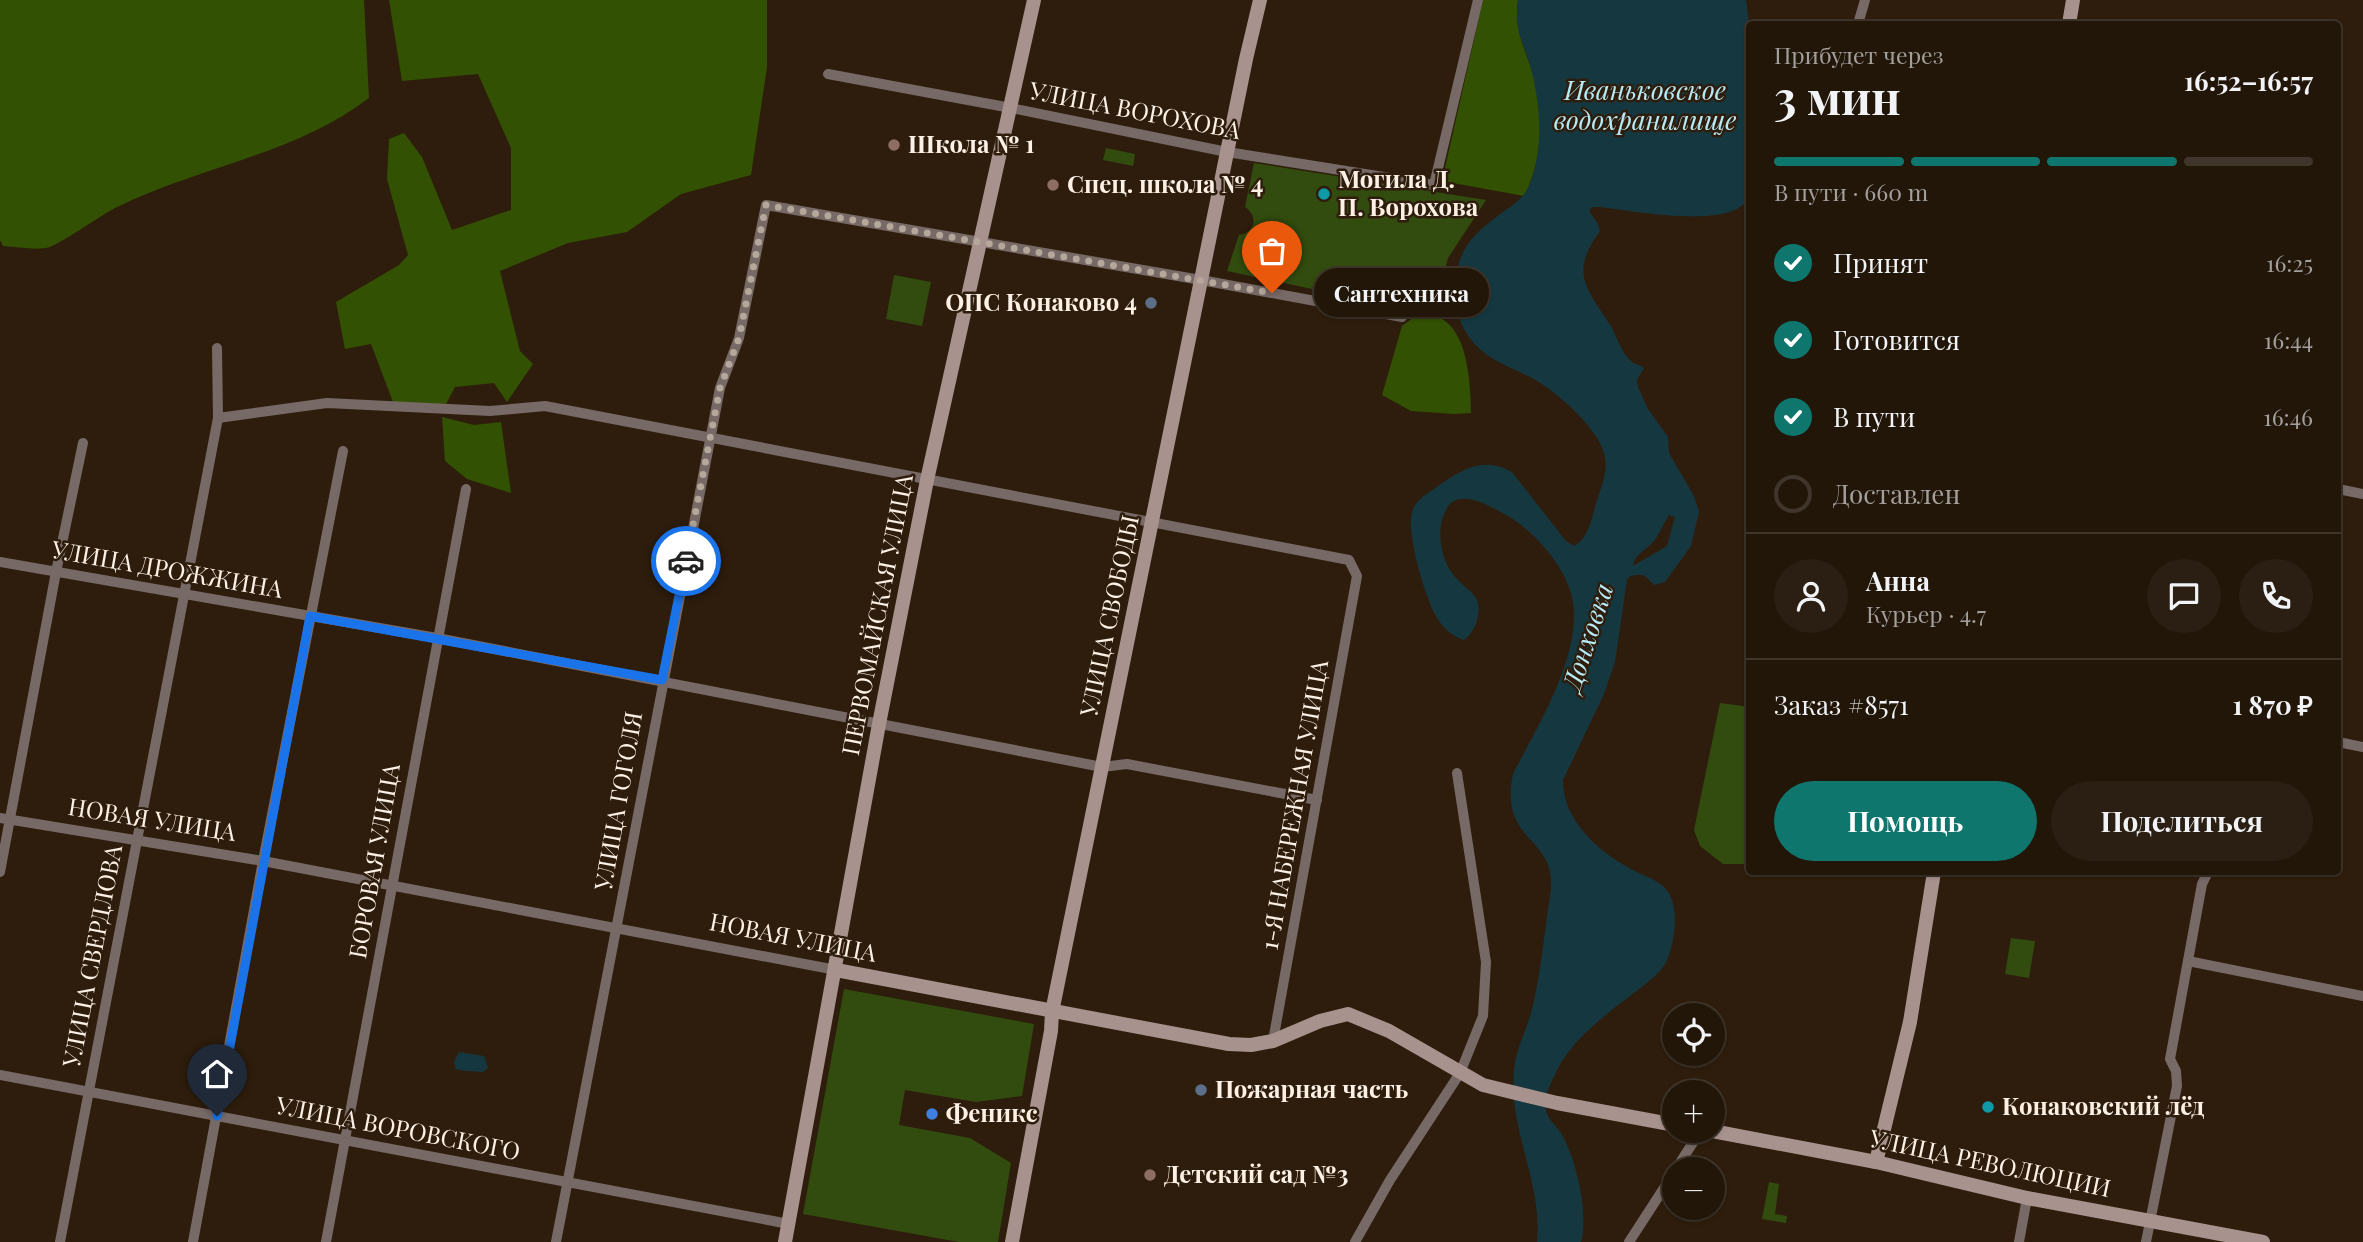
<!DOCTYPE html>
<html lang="ru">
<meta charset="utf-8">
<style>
body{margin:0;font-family:"Playfair Display",serif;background:#2a1f12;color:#f1f3f6;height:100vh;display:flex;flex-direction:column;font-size:26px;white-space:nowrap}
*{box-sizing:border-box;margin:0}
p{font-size:23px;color:#a29f9c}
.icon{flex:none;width:38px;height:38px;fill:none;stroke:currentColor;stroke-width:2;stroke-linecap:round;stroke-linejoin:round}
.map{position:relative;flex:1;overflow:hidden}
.drawer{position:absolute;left:1746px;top:21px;width:595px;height:854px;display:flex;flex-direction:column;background:#221609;border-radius:7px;box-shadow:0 2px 5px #0004,0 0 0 2px #3f352a}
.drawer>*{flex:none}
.buttons{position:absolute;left:1662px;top:1003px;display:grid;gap:14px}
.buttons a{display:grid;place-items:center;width:63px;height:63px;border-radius:50%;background:#221609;box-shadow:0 2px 5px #0004,0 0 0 2px #3f352a;font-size:35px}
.pin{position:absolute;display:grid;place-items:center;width:60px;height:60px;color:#fff;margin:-72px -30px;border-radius:50% 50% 50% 0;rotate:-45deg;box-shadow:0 0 7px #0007}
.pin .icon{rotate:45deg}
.courier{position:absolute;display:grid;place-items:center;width:70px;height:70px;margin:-35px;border:5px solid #1a73e8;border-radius:50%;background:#fff;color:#222;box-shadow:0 2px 9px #0007}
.bubble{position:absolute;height:49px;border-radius:24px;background:#221609;box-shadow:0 2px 5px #0004,0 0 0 2px #3f352a;font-size:23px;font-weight:700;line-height:49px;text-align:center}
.headline em{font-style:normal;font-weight:700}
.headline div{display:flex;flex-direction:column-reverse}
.headline{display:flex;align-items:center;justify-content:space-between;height:119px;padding:0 28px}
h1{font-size:46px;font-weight:700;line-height:52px}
.bar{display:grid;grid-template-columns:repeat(4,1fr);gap:10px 7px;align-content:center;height:84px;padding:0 28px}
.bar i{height:9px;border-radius:5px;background:#3f352a}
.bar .active{background:#0f766e}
.bar p{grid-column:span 4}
.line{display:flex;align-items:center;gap:18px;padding:0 28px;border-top:2px solid #3f352a}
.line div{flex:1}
.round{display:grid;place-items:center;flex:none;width:74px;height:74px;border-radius:37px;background:#2a1f12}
ol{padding:0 28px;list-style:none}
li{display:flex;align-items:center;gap:21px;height:77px}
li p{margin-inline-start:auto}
li .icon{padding:7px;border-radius:50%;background:#0f766e;color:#fff;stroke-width:4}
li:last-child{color:#a29f9c}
li i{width:38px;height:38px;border:4px solid #3f352a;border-radius:50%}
.action{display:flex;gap:14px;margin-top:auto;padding:14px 28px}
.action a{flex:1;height:80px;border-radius:42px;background:#0f766e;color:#fff;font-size:28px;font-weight:700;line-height:80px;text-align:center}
.action a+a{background:#2a1f12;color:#f1f3f6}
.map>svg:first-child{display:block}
.green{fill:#324c0f}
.forest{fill:#335102}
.water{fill:#153840;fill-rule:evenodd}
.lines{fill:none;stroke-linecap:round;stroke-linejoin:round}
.street{stroke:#766966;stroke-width:10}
.secondary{stroke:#a8928e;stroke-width:14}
.done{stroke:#b5a79a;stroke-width:7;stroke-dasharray:0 12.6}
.route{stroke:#1a73e8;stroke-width:9}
.education-dot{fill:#8d6e63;stroke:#2e1d0c;stroke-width:2.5}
.culture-dot{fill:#0f9aa8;stroke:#2e1d0c;stroke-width:2.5}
.service-dot{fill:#5c6f8a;stroke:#2e1d0c;stroke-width:2.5}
.shop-dot{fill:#3f7fe0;stroke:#2e1d0c;stroke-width:2.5}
.labels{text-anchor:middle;stroke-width:5;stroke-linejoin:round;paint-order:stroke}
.street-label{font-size:24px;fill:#fdf1e6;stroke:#2e1d0c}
.poi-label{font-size:24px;font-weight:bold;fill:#fdf1e6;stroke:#2e1d0c;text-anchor:start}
.water-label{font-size:26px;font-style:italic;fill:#b7eaf6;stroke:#2e1d0c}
</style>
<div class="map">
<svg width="2363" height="1242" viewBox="0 0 2363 1242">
<rect width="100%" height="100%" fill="#2e1d0c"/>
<g class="green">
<path d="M1106,148L1135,154L1133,166L1103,160Z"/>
<path d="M1254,163L1486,200L1448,258L1436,303L1397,307L1227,271L1239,235C1255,233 1259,216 1245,207Z"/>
<path d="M894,275L931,282L922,326L886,319Z"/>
<path d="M1720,703L1750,707L1749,864H1723L1700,846L1694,830Z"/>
<path d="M2011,938L2035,941L2029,978L2005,974Z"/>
<path d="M844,989L1034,1024L1022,1096L976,1102L905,1090L899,1125L970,1138L1011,1163L998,1242H959L803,1214Z"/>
<path d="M1769,1182L1779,1184L1775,1214L1787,1216L1786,1223L1762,1219Z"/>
</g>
<g class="forest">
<path d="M0,0H364L369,98C294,155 198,167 115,208C99,216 60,245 46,248C33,250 17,247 3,246L0,240Z"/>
<path d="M389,0H767V67L751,175L681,194L627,232L568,243L500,271L520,351L533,364L507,402L494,383L455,387L445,406L393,402L371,344L345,349L336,302L399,265L408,255L387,179L389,139L404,133L422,157L452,230L511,210V148L478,74L402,81Z"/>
<path d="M1483,0H1518C1514,31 1524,45 1533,74C1544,112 1543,161 1524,196L1442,181Z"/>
<path d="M1418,314C1468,310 1470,378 1471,413L1454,414L1411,411L1382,395L1402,326Z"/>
<path d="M442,417L474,425L501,422L511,493L467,479L445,461Z"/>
</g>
<g class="water">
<path d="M1518,0H1746L1750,32V199C1746,202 1741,207 1737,209C1707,224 1635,212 1601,207H1592L1589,211L1598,224L1600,231C1568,275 1588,289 1612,328C1617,338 1622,353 1631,361C1635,365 1640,364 1644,368L1637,380L1638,387L1648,409L1668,437L1669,453L1694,496L1699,512L1691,546L1665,582L1654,585C1644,575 1645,573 1630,576L1627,580L1615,662L1604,694L1563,780C1562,819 1598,852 1631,869C1647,878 1665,880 1672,900C1678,917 1674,946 1666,962C1660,974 1645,984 1635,992C1607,1014 1577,1035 1559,1066C1553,1079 1542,1097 1546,1111C1548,1120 1557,1126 1561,1133C1576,1158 1589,1214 1581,1242H1537C1543,1183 1508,1129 1514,1070C1516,1048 1527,1030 1532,1009C1539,981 1542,953 1546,925C1547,911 1551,897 1551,883C1552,837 1499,840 1513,774C1537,727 1576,665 1574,611C1573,589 1562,570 1550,554C1538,539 1523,524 1506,515C1492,507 1468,492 1452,502C1446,507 1445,512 1442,520C1437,539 1443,565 1457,579C1463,586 1471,590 1476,598C1483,610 1475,633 1464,640C1454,637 1445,630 1439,621C1426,603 1406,533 1412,512C1415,501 1425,495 1434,489C1459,471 1482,455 1512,472L1566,541L1574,546C1590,537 1592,516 1597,500C1602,485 1609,469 1604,453C1597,427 1556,391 1532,378C1501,362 1475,357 1460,320C1458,313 1458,306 1457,299C1452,262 1465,240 1495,218C1507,208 1522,202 1529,186C1543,152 1541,112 1533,77C1527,46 1513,35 1518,0ZM1669,515L1675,517L1667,546L1633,566C1634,555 1642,553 1650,545C1660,536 1662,525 1669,515Z"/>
<path d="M459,1052L484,1056L488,1068L483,1072C473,1071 466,1072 456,1069L454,1062Z"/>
</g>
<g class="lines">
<g class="street">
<path d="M1858,24L1865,0"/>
<path d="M828,74L1011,108L1227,152L1434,185L1478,0"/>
<path d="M218,418L327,403L490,411L545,406L1349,560L1357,576L1273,1041"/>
<path d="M2338,489L2363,494"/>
<path d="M0,562L437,638L1102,767L1127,764L1317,800"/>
<path d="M2338,742L2363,747"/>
<path d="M0,818L263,861L836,970"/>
<path d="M0,872L56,572L83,443"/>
<path d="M2188,961L2363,996"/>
<path d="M0,1075L789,1224"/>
<path d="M1676,1169L1701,1130"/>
<path d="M60,1242L218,418L217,348"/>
<path d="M193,1242L263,861L343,451"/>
<path d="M326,1242L466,489"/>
<path d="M556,1242L720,388L739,338L766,205L1201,280L1402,317"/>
<path d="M1355,1242L1390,1180L1460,1073L1483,1016L1486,962L1457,773"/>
<path d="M1629,1242L1675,1171"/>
<path d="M2019,1242L2027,1198"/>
<path d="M2146,1242L2177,1086L2176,1071L2170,1059L2202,884L2208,872"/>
</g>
<g class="secondary">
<path d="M2069,24L2073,0"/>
<path d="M836,970L1229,1044L1251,1045L1273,1041L1320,1021L1348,1014L1389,1031L1483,1085L1557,1103L1675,1125"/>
<path d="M1707,1130L1876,1162L2027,1198L2263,1242"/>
<path d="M1876,1162L1910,1022L1934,872"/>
<path d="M785,1242L879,724L927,480L1034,0"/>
<path d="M1012,1242L1051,1031L1052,1012L1246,59L1260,0"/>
</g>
</g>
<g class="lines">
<path class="done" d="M686,561L720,388L739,338L766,205L1272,293"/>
<path class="route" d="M217,1116L310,616L662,680L686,561"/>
</g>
<g class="education-dot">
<circle cx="894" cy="145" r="7"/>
<circle cx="1053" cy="185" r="7"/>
<circle cx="1150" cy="1175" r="7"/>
</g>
<g class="culture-dot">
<circle cx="1324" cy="194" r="7"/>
<circle cx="1988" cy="1107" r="7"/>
</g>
<g class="service-dot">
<circle cx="1151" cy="303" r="7"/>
<circle cx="1201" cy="1090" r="7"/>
</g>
<circle class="shop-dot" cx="932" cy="1114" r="7"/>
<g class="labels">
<g class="street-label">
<text transform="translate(1135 111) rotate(11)" y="8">УЛИЦА ВОРОХОВА</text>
<text transform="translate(167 570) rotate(10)" y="8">УЛИЦА ДРОЖЖИНА</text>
<text transform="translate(878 615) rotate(-79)" y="8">ПЕРВОМАЙСКАЯ УЛИЦА</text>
<text transform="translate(1110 616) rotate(-78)" y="8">УЛИЦА СВОБОДЫ</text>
<text transform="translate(619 801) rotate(-80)" y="8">УЛИЦА ГОГОЛЯ</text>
<text transform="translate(1295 805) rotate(-80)" y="8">1-Я НАБЕРЕЖНАЯ УЛИЦА</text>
<text transform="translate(152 820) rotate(9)" y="8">НОВАЯ УЛИЦА</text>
<text transform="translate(375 861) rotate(-80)" y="8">БОРОВАЯ УЛИЦА</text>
<text transform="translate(793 938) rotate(11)" y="8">НОВАЯ УЛИЦА</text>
<text transform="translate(93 956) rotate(-79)" y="8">УЛИЦА СВЕРДЛОВА</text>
<text transform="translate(398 1129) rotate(11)" y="8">УЛИЦА ВОРОВСКОГО</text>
<text transform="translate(1990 1164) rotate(12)" y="8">УЛИЦА РЕВОЛЮЦИИ</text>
</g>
<g class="poi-label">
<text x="908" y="153">Школа № 1</text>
<text x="1338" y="188">Могила Д.<tspan x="1338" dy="28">П. Ворохова</tspan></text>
<text x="1067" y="193">Спец. школа № 4</text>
<text x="1137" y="311" text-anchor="end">ОПС Конаково 4</text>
<text x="1215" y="1098">Пожарная часть</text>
<text x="2002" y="1115">Конаковский лёд</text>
<text x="946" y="1122">Феникс</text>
<text x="1164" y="1183">Детский сад №3</text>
</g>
<g class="water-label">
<text x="1645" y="100">Иваньковское<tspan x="1645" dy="30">водохранилище</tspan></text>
<text transform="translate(1588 637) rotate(-72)" y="9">Донховка</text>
</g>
</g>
</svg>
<div class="buttons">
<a><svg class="icon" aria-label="locate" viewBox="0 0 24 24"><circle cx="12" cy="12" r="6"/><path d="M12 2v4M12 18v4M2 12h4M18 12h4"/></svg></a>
<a>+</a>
<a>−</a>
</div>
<div class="pin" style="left:1272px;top:293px;background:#ea580c"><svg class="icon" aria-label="bag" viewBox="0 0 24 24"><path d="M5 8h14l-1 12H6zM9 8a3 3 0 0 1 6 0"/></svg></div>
<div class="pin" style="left:217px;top:1116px;background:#1f2937"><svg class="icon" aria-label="home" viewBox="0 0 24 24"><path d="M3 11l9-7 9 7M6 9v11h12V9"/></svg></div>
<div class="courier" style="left:686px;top:561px"><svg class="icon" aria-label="car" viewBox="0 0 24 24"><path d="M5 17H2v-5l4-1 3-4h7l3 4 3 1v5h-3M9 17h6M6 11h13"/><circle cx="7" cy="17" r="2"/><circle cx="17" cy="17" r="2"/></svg></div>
<div class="bubble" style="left:1314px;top:268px;width:175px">Сантехника</div>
<section class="drawer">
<div class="headline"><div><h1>3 мин</h1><p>Прибудет через</p></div><em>16:52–16:57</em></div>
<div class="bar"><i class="active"></i><i class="active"></i><i class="active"></i><i></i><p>В пути · 660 m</p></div>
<ol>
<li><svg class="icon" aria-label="check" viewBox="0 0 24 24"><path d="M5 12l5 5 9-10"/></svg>Принят<p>16:25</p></li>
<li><svg class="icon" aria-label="check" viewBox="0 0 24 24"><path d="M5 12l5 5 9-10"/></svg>Готовится<p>16:44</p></li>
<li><svg class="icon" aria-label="check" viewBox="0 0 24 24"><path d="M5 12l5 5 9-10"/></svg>В пути<p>16:46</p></li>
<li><i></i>Доставлен</li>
</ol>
<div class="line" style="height:126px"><a class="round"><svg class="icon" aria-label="person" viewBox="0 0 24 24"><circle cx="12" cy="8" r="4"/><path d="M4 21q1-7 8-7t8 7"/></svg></a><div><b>Анна</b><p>Курьер · 4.7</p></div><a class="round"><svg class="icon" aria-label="chat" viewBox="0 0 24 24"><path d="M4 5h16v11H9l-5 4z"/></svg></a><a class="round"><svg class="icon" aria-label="phone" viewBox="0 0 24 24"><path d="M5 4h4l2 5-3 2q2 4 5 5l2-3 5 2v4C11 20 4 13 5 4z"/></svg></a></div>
<div class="line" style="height:91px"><div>Заказ #8571</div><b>1 870 ₽</b></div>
<div class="action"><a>Помощь</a><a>Поделиться</a></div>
</section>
</div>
